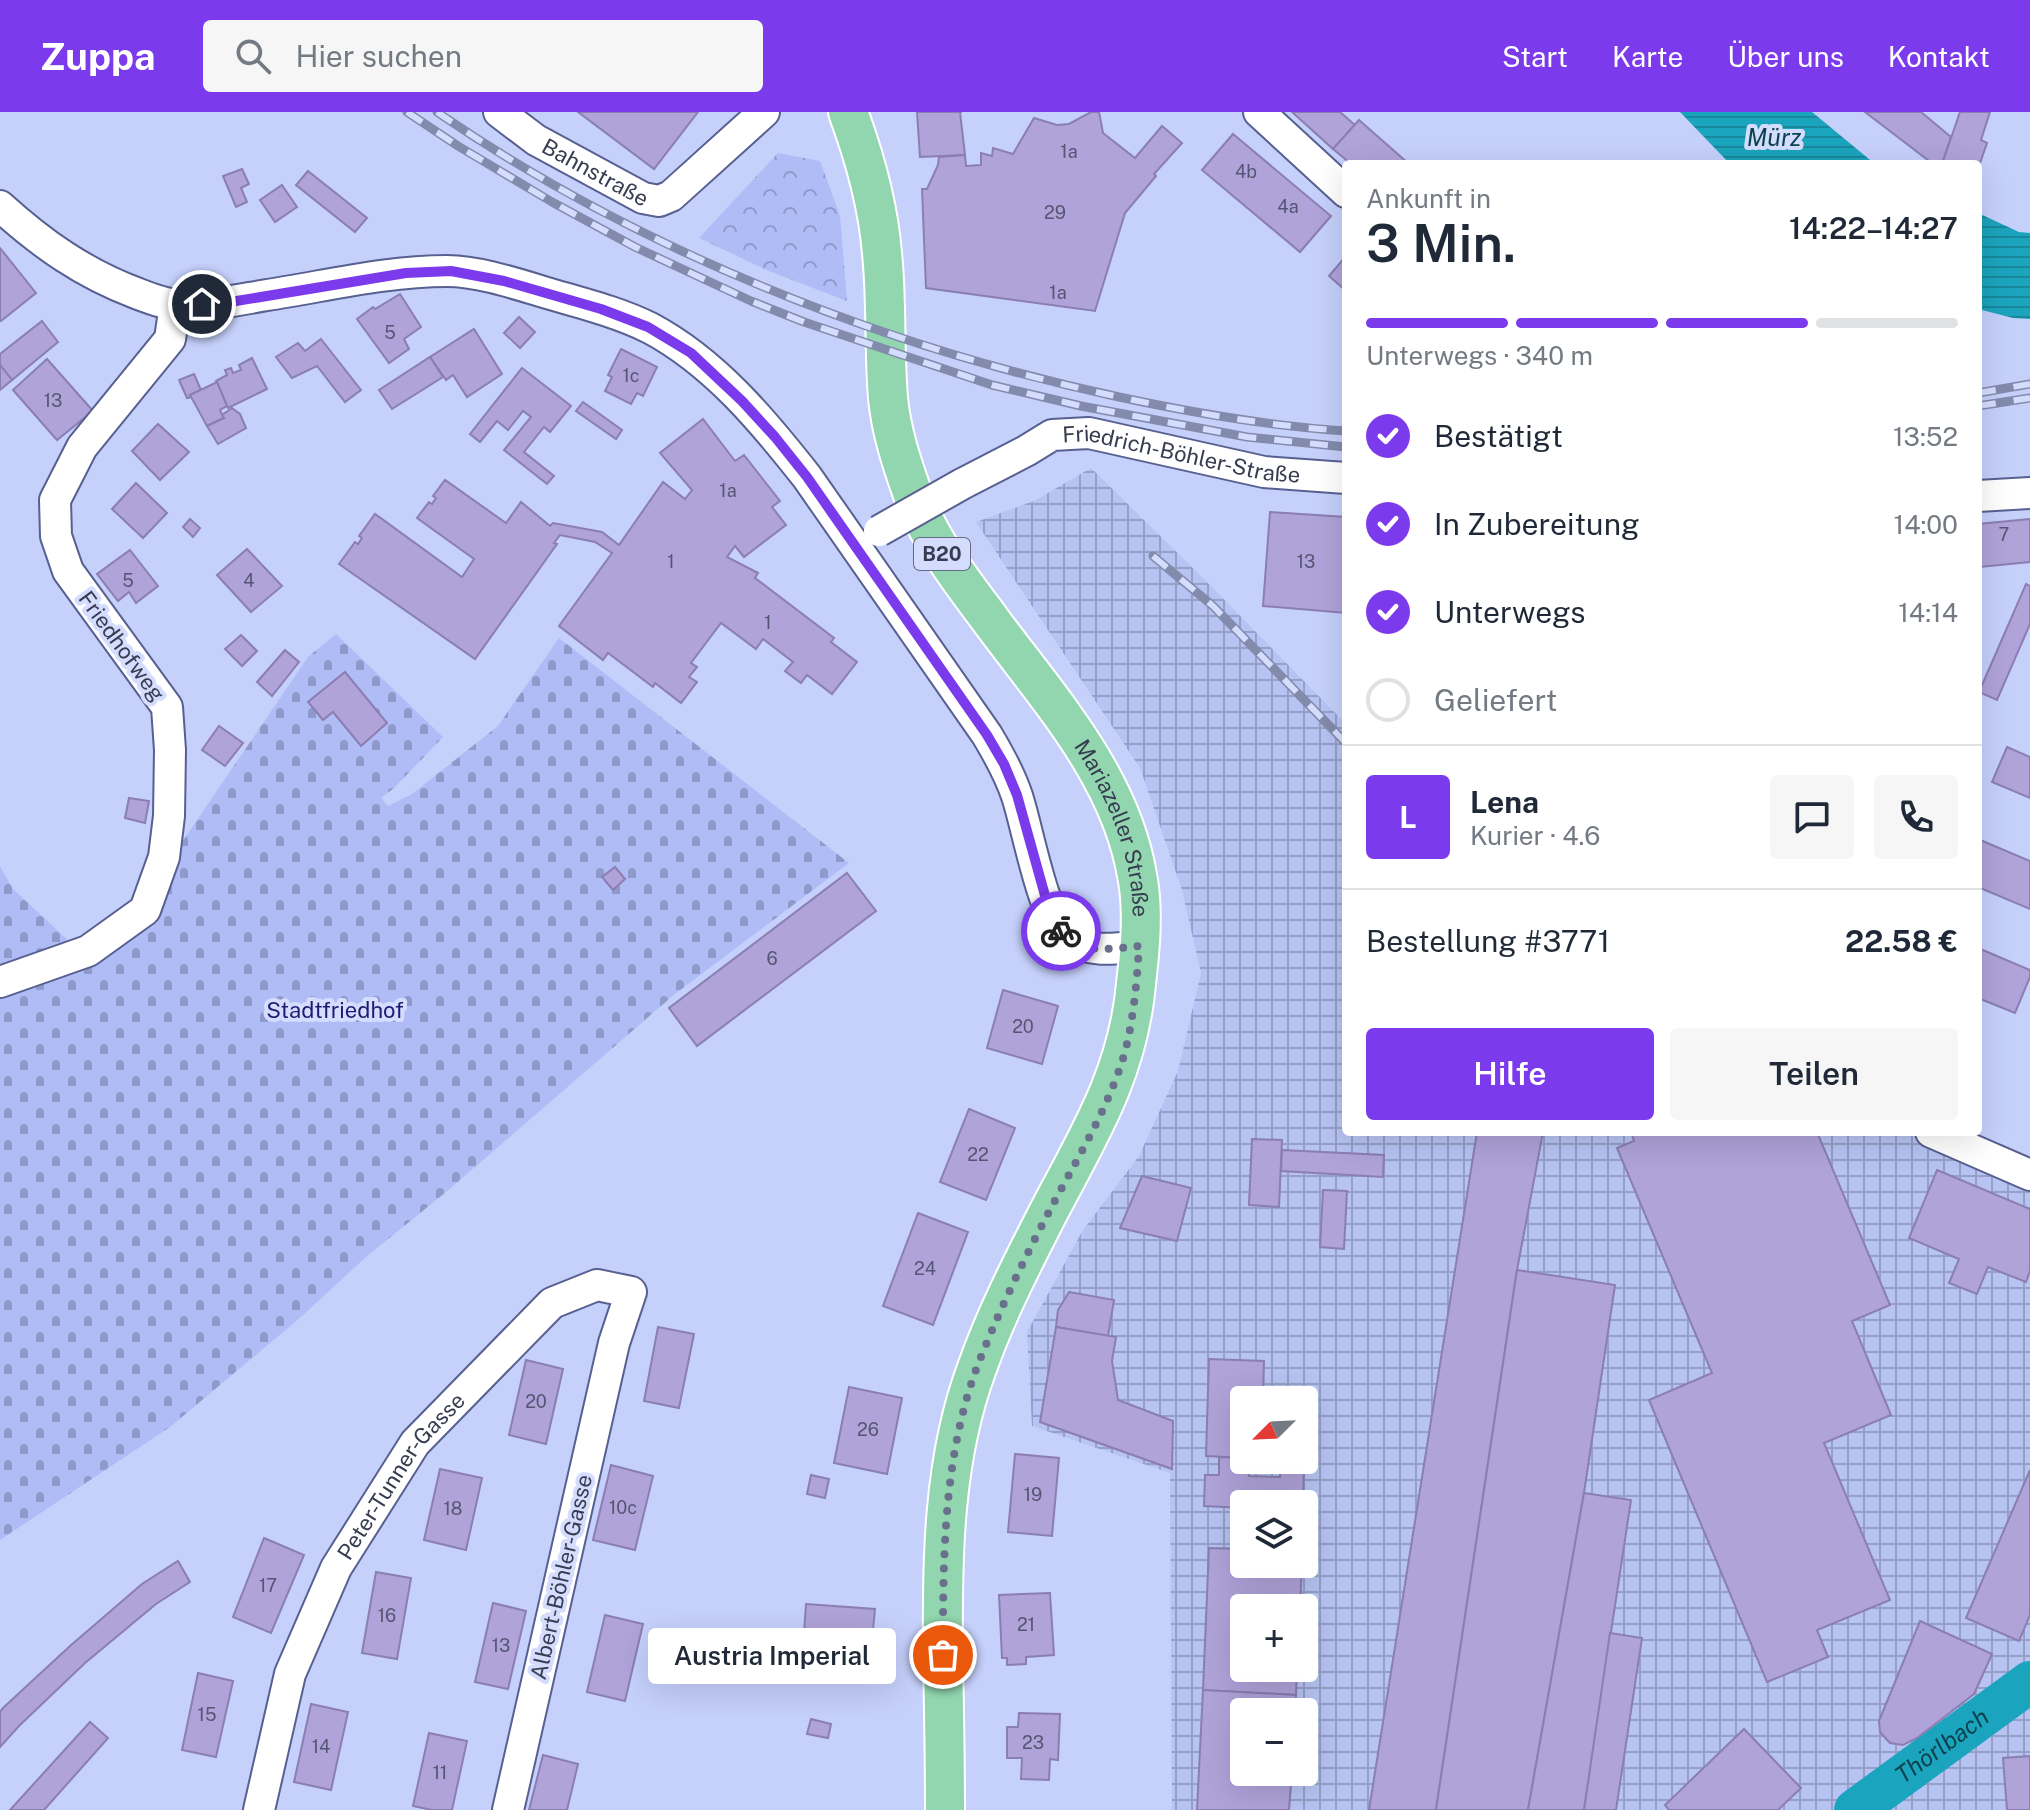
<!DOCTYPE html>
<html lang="de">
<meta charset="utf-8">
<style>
body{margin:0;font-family:"Public Sans",sans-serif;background:#f6f6f7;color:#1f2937;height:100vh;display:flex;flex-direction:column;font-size:30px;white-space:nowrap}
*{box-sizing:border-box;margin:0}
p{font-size:26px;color:#747a83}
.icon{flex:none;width:44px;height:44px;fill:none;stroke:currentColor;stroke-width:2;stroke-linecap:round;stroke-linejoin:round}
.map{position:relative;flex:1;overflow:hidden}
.side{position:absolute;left:1342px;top:48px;width:640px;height:976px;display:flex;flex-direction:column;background:#fff;border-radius:8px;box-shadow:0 8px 32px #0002}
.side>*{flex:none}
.needle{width:52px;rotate:246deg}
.controls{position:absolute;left:1230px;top:1274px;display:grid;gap:16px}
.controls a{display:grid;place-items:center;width:88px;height:88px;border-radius:8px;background:#fff;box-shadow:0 8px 32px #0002;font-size:40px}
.pin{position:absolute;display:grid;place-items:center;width:68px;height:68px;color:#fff;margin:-34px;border:4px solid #fff;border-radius:50%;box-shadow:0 2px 8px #0007}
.courier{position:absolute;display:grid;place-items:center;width:80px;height:80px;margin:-40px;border:6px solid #7c3aed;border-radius:50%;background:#fff;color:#222;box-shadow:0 2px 10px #0007}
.bubble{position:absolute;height:56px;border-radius:8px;background:#fff;box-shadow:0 8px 32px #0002;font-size:26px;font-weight:600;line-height:56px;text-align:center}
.summary em{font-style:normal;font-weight:600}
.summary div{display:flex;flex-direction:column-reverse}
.summary{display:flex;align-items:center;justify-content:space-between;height:136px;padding:0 24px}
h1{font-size:52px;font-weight:600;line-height:60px}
.bar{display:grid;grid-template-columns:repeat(4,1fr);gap:12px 8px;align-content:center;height:96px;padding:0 24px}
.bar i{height:10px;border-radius:6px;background:#e0e1e3}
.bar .current{background:#7c3aed}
.bar p{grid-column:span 4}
.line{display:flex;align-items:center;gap:20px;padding:0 24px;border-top:2px solid #e0e1e3}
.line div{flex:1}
.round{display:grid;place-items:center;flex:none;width:84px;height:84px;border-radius:8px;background:#f6f6f7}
ol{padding:0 24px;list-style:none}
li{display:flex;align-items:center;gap:24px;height:88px}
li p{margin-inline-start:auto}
li .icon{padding:8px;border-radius:50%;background:#7c3aed;color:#fff;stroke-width:4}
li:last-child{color:#747a83}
li i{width:44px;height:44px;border:4px solid #e0e1e3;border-radius:50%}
.primary-button{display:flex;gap:16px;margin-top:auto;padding:16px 24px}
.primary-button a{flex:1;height:92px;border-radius:8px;background:#7c3aed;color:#fff;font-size:32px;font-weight:600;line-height:92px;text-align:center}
.primary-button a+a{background:#f6f6f7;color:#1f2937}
header{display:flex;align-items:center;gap:48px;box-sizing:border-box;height:112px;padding:0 40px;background:#7c3aed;color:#fff}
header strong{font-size:38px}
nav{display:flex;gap:44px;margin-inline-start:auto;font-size:28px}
.search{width:560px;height:72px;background:#f6f6f7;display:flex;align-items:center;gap:20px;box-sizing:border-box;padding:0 28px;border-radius:8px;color:#747a83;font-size:30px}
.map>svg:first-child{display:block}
.industrial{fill:url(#industrial-grid);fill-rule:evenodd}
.forest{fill:url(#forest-crowns)}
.cemetery{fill:url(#cemetery-stones)}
.water{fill:url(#water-rules)}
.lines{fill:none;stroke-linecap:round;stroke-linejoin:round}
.river{stroke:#1ba4bd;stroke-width:42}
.building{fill:#afa3d9;stroke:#8a7eb2;stroke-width:2}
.minor-casing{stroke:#576090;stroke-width:34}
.major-casing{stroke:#fff;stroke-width:42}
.minor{stroke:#fff;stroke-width:30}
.major{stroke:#91d6ae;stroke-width:38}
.rail-casing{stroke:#838bac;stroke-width:9}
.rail{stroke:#d5ddff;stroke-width:6;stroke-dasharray:18;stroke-linecap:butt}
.minor-bridge-casing{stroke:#576090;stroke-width:34;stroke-linecap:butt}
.minor-bridge{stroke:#fff;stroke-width:30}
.done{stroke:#69708c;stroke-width:8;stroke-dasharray:0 14.4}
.route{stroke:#7c3aed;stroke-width:10}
.labels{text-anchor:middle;stroke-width:8;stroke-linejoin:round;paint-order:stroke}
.number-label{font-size:18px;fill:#555673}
.shield{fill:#d5ddff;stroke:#666c85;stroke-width:2}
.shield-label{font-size:20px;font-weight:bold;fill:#373c51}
.street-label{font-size:22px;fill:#373c51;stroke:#d5ddff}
.park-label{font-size:22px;fill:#1e1c72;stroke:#d5ddff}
.water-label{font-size:24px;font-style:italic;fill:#0c434e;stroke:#d5ddff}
</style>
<header>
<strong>Zuppa</strong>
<div class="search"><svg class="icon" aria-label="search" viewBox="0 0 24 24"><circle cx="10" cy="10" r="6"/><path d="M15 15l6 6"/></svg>Hier suchen</div>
<nav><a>Start</a><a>Karte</a><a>Über uns</a><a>Kontakt</a></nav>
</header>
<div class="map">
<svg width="2030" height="1698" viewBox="0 0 2030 1698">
<defs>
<pattern id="industrial-grid" width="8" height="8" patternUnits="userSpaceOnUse" patternTransform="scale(2)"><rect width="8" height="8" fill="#b7c3f3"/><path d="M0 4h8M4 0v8" fill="none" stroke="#96a0c7"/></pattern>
<pattern id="forest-crowns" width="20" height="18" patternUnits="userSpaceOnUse" patternTransform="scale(2)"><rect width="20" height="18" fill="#afbcf6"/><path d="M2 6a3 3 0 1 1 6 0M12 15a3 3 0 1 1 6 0" fill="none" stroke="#8f9aca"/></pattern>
<pattern id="cemetery-stones" width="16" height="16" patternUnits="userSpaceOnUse" patternTransform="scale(2)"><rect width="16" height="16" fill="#afbcf6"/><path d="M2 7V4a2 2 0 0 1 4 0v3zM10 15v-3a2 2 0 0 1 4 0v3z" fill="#8f9aca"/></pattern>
<pattern id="water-rules" width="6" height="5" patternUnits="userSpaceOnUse" patternTransform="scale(2)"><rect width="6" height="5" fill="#1ba4bd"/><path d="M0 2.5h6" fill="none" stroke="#19879c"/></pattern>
</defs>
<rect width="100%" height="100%" fill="#c5d0fb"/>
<path class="industrial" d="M1091,356L1202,465L1346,612V1020H1904L2030,1075V1698H1172L1170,1361L1032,1314L1027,1220L1083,1118L1139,1044L1178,959L1201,861L1182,778L1140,656L976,410L1034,389ZM1244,1288H1304V1348H1244ZM1244,1392H1304V1452H1244ZM1244,1496H1304V1556H1244ZM1244,1600H1304V1660H1244Z"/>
<path class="forest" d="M778,41L820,49L840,104L847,189L769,159L699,126Z"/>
<path class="cemetery" d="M336,522L443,625L394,676L381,686L388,694L412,682L498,614L559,526L849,751L675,882L446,1080L366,1145L301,1205L170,1315L0,1428V754L13,777L87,846L180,733L308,545Z"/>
<g class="water">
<path d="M1680,0H1812L1875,52H1730Z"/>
<path d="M1978,101L2019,120L2030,121V207L2013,206L1978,197Z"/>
</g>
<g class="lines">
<path class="river" id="s1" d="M1855,1698L2030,1570"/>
</g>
<g class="building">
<path d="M578,0H698L654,57Z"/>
<path d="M917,0H962H960L965,43L920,45Z"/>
<path d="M1091,0H1099L1103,21L1135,46L1162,14L1182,31L1154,62L1156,64L1125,101L1095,199L926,176L922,77H927L938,53L939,45L965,43L966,54L981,53V41L992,44L993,36L1013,42L1034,6L1057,13L1069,12Z"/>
<path d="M1292,0H1340L1355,13L1333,37Z"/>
<path d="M1865,0H1921L1951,25L1942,52H1933Z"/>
<path d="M1960,0H1990L1981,28L1987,31L1978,57V52H1942Z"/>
<path d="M1359,8L1409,52H1351L1333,37Z"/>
<path d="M1233,22L1331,104L1300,140L1202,58Z"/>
<path d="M242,57L249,72L241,76L247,90L236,95L223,64Z"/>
<path d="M308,59L367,106L355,120L296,73Z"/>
<path d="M282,73L297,95L275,110L260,88Z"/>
<path d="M0,136L36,181L1,209H0Z"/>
<path d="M1346,144V179L1329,164Z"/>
<path d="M400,182L421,215L404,227L409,237L389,251L357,207L373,195L375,197Z"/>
<path d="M519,205L535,220L520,236L504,221Z"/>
<path d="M42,209L58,230L12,268L0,253V242Z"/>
<path d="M474,217L502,262L467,285L453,263L446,268L430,245Z"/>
<path d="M321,227L361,278L345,290L317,254L292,266L276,245L298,231L305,239Z"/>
<path d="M621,237L657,255L643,284L637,281L631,292L605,279L612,265L608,263Z"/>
<path d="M430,245L443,265L392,297L379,278Z"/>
<path d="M252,246L267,277L228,296L216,269L227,263L225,258L231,256L233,261L241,258L239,253Z"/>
<path d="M47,247L93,299L57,328L13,278Z"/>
<path d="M0,253L12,268L0,278Z"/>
<path d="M522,256L571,294L550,320L544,315L524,340L554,364L547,372L504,338L531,305L523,299L508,318L497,309L480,330L470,322Z"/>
<path d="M194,262L201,278L190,283L192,285L187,286L179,268Z"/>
<path d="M217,270L227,294L220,298L224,306L207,314L190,283Z"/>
<path d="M583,290L622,318L616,327L576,299Z"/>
<path d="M232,296L240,302L246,316L218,332L207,314L224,306L222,303Z"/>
<path d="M703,307L735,349L744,343L780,389L772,395L786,413L744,445L735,434L727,445L758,461L755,466L834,526L831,530L857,550L832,582L807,563L801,571L785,559L793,550L763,527L756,537L721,511L691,551L697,555L689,565L697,570L681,591L655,571L653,575L608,541L603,548L559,514L612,441L595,430L560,423L554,431L557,432L475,547L339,452L355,430L358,432L362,426L359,424L375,402L462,465L474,447L417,406L429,390L432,392L436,386L433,384L445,368L506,411L521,390L550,414L553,411L602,420L619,433L663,370L685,387L692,378L660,341Z"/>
<path d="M158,312L189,340L160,368L132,339Z"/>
<path d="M136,371L167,401L143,426L112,397Z"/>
<path d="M1270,400L1346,405V501L1263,494Z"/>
<path d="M190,407L200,416L193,425L183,415Z"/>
<path d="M2030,407V450L1980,455L1978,412Z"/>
<path d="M247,437L282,474L251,500L217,463Z"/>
<path d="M130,438L158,474L136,491L129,480L118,489L97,462Z"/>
<path d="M2026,472L2030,474V512L1997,588L1979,580Z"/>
<path d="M241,523L257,539L242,554L225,537Z"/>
<path d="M285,538L299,550L272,584L257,570Z"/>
<path d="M345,560L387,611L361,634L333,600L323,608L308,590Z"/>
<path d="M219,614L243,631L225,654L202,638Z"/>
<path d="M2007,635L2030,645V686L1992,670Z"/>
<path d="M129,686L149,689L145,711L125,706Z"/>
<path d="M1978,727L2030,749V797L1978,775Z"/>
<path d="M615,755L625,767L613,778L602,765Z"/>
<path d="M847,761L876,799L697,934L669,896Z"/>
<path d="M1978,836L2030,858V865L2015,901L1978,886Z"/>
<path d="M1003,878L1058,894L1042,952L987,936Z"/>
<path d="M969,997L1015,1016L986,1088L940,1070Z"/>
<path d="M1477,1020H1543L1517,1158L1436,1698H1369Z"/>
<path d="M1631,1020H1817L1890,1193L1852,1209L1891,1303L1824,1331L1890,1488L1817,1518L1828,1545L1767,1570L1649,1288L1712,1261L1617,1036L1634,1029Z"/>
<path d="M1252,1027L1282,1028L1279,1095L1249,1093Z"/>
<path d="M1282,1038L1384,1043L1383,1065L1281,1059Z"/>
<path d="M1937,1058L2030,1097V1159L2026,1170L1988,1155L1977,1182L1949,1171L1959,1147L1909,1126Z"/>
<path d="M1142,1064L1191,1076L1177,1129L1120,1116Z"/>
<path d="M1323,1078L1347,1079L1344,1137L1320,1135Z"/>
<path d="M918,1101L968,1120L933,1213L883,1194Z"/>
<path d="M1517,1158L1615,1173L1584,1381L1528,1698H1436Z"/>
<path d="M1069,1180L1114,1188L1108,1224L1056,1215L1058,1198Z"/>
<path d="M658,1215L694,1222L679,1296L644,1289Z"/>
<path d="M1056,1215L1116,1225L1112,1249L1118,1288L1173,1309L1172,1357L1040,1310Z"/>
<path d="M1209,1247L1264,1249L1263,1288H1244V1346L1206,1344Z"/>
<path d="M526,1248L563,1257L546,1332L509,1323Z"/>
<path d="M849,1275L902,1286L887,1362L834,1351Z"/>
<path d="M1015,1342L1059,1346L1052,1424L1008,1420Z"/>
<path d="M1219,1345L1244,1346V1348H1250L1249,1364L1280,1365V1353L1304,1354L1303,1392H1244V1396L1204,1394L1205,1363H1219Z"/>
<path d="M611,1353L653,1364L635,1438L593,1428Z"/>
<path d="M440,1357L482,1366L466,1438L424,1428Z"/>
<path d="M2030,1358V1503L2019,1529L1966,1506Z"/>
<path d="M811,1363L829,1367L825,1386L807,1382Z"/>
<path d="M1584,1381L1631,1388L1584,1698H1528Z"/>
<path d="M264,1426L304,1443L271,1521L233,1505Z"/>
<path d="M1209,1436L1244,1437V1452H1302L1300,1496H1244V1556H1297L1296,1583L1203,1578Z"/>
<path d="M178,1449L190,1470L156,1492L85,1551L19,1614L0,1635V1600L3,1596L70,1534L142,1472Z"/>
<path d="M376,1460L411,1466L397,1547L362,1541Z"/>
<path d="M1050,1481L1054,1543L1026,1545V1552L1007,1553V1546H1002L999,1483Z"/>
<path d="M493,1491L526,1499L508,1577L475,1570Z"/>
<path d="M806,1492L875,1497L873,1518H879L877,1544H871L869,1569L801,1564Z"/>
<path d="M605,1503L643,1512L625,1589L587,1580Z"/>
<path d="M1920,1509L1992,1542L1974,1582L1917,1626L1903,1633L1890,1631L1880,1620L1879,1609Z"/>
<path d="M1610,1521L1642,1526L1616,1698H1584Z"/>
<path d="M198,1561L233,1569L216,1645L182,1638Z"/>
<path d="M1203,1578L1296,1583L1295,1600H1244V1660H1292L1289,1698H1197Z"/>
<path d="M311,1592L348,1600L331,1678L294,1670Z"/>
<path d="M1019,1601L1060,1602L1058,1648L1050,1647L1049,1668L1021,1667L1022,1646H1007V1615H1018Z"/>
<path d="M811,1607L831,1612L828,1626L807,1622Z"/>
<path d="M90,1610L108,1626L44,1698H10Z"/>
<path d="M1744,1617L1801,1676L1778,1698H1669L1665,1693Z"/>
<path d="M429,1621L467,1629L452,1698H432L413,1694Z"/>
<path d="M543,1643L578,1652L567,1698H529Z"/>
<path d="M2030,1644V1698H2007L2003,1646Z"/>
</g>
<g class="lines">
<defs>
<g id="minor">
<path id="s2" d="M499,0L536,28L643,86L659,89L671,84L764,0"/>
<path d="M1259,0L1346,80"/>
<path d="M0,94C42,132 83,161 136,181C149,186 164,192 177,193C207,195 237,188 267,183C326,174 387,159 447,159C478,159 517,172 547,181C581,191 618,200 650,216C714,250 763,309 807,365L987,623C999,643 1010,663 1017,684C1028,717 1043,808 1068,826C1088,841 1115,837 1139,834"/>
<path id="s3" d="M962,372L1026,339L1052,323L1089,321L1264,360L1346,366"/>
<path d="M1978,384L2030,381"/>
<path d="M0,870L88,839L145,798L164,745L169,704L170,638L167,595L68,459L56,424L55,388L82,335L170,227L175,193"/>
<path d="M1931,1020L2030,1063"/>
<path id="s4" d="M259,1698L290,1562L336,1456L415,1331L552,1191L597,1173L631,1180L614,1231L508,1698"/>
</g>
<g id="major">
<path id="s5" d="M848,0C865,46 878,92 882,141C887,189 884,238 888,286C891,319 902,352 913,383C930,429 960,467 989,506C1047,585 1120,663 1137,763C1144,798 1140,837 1136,872C1128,961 1089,1023 1049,1099C1023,1150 996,1202 977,1256C943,1347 942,1447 943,1543C944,1595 945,1646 945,1698"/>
</g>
</defs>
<use href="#minor" class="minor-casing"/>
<use href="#major" class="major-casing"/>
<use href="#minor" class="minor"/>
<use href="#major" class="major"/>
<defs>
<g id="rail">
<path d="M407,0L458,34L552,90L635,135L751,189L804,210L992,273L1081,294L1247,325L1346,335"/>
<path d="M437,0C638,138 881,234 1119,285C1194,301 1269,314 1346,319"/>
<path d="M1978,281L2030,272"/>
<path d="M1978,294L2030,286"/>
<path d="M1153,444L1213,494L1346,631"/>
</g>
</defs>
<use href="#rail" class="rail-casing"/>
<use href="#rail" class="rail"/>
<defs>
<path id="minor-bridge" d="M879,419L962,372"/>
</defs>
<use href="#minor-bridge" class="minor-bridge-casing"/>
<use href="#minor-bridge" class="minor-bridge"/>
</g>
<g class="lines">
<path class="done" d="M943,1543C943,1447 943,1347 977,1255C998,1201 1024,1147 1051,1096C1078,1045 1111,992 1126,936C1134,903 1137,868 1139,834C1113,837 1078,843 1061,819"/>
<path class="route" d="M202,192H218L406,161L451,159L504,169L563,186L601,197L648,215L691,241L742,289L775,325L807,365L987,623L1004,652L1017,683L1051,805L1061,819"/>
</g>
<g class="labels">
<g class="number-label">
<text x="1069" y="46">1a</text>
<text x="1246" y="66">4b</text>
<text x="1288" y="101">4a</text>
<text x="1055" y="107">29</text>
<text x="1058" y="187">1a</text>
<text x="390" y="227">5</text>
<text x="631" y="270">1c</text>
<text x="53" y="295">13</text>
<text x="728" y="385">1a</text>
<text x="2004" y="429">7</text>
<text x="671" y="456">1</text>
<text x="1306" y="456">13</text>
<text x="128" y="475">5</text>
<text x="249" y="475">4</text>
<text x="768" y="517">1</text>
<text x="772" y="853">6</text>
<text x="1023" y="921">20</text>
<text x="978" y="1049">22</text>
<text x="925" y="1163">24</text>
<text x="536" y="1296">20</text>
<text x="868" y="1324">26</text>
<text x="1033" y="1389">19</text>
<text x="623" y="1402">10c</text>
<text x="453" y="1403">18</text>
<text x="268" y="1480">17</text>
<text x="387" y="1510">16</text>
<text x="1026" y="1519">21</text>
<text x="501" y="1540">13</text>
<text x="207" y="1609">15</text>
<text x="1033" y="1637">23</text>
<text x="321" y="1641">14</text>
<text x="440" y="1667">11</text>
</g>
<rect class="shield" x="914" y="426" width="56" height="32" rx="6"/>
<g class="shield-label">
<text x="942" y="449">B20</text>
</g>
<g class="street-label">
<text dy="8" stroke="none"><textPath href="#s2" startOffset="114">Bahnstraße</textPath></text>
<text dy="8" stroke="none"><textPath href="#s3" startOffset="234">Friedrich-Böhler-Straße</textPath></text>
<text transform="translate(122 534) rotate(54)" y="8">Friedhofweg</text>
<text dy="8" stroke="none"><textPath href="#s5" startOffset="784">Mariazeller Straße</textPath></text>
<text dy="8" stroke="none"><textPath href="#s4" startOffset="368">Peter-Tunner-Gasse</textPath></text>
<text transform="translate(561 1465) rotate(-77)" y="8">Albert-Böhler-Gasse</text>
</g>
<g class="park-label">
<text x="335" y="906">Stadtfriedhof</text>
</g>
<g class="water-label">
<text x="1774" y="34">Mürz</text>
<text dy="8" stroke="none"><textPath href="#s1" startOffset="108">Thörlbach</textPath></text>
</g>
</g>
</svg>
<div class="controls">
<a><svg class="needle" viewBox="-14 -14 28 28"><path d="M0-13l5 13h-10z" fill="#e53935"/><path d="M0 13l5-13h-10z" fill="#747a83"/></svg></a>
<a><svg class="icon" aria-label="layers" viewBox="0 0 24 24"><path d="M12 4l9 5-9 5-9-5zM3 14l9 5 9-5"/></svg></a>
<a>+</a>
<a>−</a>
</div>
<div class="pin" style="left:943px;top:1543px;background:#ea580c"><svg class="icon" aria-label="bag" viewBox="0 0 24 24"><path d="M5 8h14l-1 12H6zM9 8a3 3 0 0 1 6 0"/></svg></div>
<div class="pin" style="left:202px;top:192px;background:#1f2937"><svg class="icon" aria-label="home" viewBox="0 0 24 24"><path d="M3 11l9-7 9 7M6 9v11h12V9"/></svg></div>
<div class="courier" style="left:1061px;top:819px"><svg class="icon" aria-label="bike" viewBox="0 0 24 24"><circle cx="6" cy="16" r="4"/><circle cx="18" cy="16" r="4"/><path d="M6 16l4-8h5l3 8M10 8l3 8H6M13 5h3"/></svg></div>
<div class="bubble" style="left:648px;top:1516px;width:248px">Austria Imperial</div>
<section class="side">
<div class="summary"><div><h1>3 Min.</h1><p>Ankunft in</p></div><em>14:22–14:27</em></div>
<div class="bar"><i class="current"></i><i class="current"></i><i class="current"></i><i></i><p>Unterwegs · 340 m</p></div>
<ol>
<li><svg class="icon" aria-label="check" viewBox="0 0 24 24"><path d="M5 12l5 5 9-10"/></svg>Bestätigt<p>13:52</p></li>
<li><svg class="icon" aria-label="check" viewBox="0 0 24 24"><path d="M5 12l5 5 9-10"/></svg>In Zubereitung<p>14:00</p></li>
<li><svg class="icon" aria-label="check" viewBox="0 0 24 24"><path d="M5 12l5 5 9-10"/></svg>Unterwegs<p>14:14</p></li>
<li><i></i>Geliefert</li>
</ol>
<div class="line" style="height:144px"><b class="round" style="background:#7c3aed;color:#fff">L</b><div><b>Lena</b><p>Kurier · 4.6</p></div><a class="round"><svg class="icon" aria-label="chat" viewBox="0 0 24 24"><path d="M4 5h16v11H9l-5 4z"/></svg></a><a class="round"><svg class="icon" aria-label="phone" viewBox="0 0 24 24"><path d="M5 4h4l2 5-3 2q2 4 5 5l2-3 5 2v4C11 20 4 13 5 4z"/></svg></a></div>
<div class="line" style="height:104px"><div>Bestellung #3771</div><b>22.58 €</b></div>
<div class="primary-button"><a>Hilfe</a><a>Teilen</a></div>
</section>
</div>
